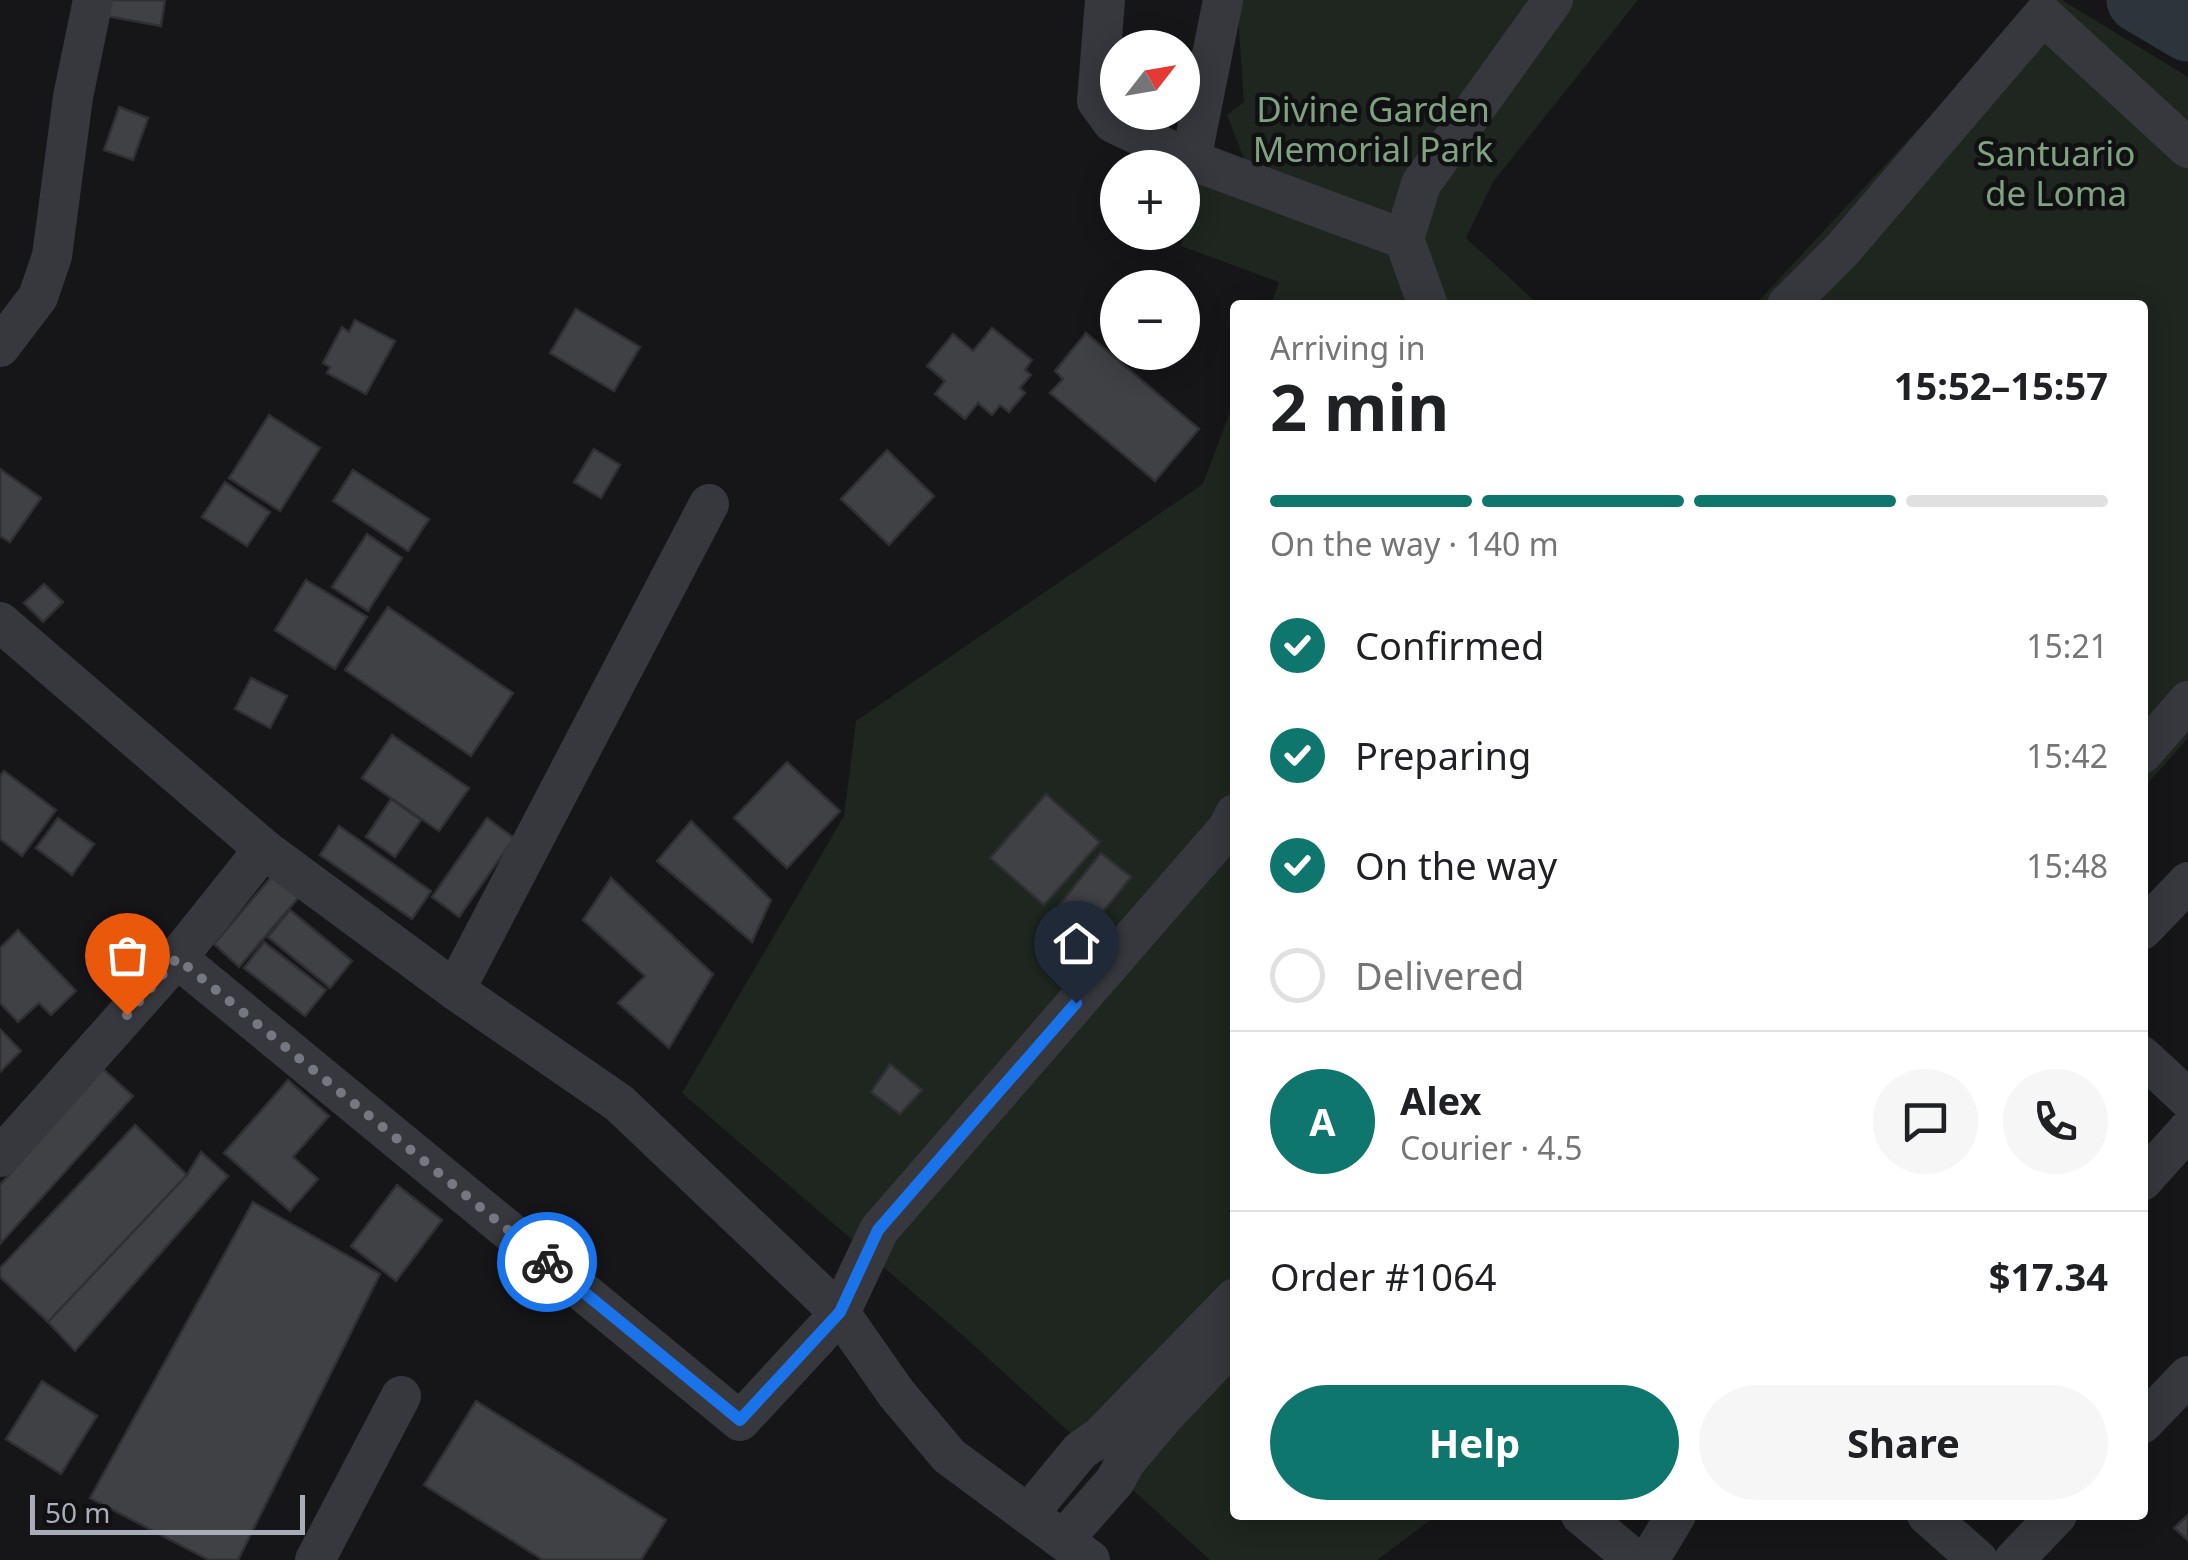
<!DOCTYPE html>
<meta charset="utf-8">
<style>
body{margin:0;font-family:"Noto Sans",sans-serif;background:#f6f6f6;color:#202124;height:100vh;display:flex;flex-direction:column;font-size:38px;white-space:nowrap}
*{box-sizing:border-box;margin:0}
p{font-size:32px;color:#757577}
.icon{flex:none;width:55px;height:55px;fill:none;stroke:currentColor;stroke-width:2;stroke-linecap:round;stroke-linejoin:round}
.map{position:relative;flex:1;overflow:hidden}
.details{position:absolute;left:1230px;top:300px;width:918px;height:1220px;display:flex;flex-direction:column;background:#fff;border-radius:10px;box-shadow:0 5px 25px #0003}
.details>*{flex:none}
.needle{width:65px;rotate:59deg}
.fabs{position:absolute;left:1100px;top:30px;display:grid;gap:20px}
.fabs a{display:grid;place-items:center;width:100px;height:100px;border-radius:50%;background:#fff;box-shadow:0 5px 25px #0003;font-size:50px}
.scale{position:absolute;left:30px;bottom:25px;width:275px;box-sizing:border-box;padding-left:10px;border:5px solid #a8adb8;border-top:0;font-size:28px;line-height:35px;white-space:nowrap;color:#a8adb8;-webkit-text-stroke:8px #111113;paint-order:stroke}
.pin{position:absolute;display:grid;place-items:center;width:85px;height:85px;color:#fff;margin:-102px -42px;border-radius:50% 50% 50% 0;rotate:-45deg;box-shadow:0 0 10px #0007}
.pin .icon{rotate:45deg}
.courier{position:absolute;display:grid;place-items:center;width:100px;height:100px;margin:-50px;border:8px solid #1a73e8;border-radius:50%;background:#fff;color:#222;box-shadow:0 2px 12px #0007}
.head em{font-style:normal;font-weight:700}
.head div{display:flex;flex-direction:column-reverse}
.head{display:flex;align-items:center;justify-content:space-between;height:170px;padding:0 40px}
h1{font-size:65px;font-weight:700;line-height:75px}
.bar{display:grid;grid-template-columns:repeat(4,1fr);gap:15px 10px;align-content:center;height:120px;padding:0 40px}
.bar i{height:12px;border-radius:8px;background:#e0e0e0}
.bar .current{background:#0f766e}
.bar p{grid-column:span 4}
.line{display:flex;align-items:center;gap:25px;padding:0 40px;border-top:2px solid #e0e0e0}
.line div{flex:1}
.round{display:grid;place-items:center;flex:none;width:105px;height:105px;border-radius:52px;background:#f6f6f6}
ol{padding:0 40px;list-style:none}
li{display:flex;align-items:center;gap:30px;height:110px}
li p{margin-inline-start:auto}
li .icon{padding:10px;border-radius:50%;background:#0f766e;color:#fff;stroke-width:4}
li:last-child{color:#757577}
li i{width:55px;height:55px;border:5px solid #e0e0e0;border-radius:50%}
.button{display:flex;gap:20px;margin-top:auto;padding:20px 40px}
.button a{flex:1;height:115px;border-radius:60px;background:#0f766e;color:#fff;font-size:40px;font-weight:700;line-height:115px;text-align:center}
.button a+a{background:#f6f6f6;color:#202124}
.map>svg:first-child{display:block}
.green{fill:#1e261f}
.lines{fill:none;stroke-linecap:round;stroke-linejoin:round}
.river{stroke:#2c353c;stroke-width:65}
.building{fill:#404145;stroke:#303034;stroke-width:2.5}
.minor{stroke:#37383d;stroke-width:40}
.done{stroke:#757880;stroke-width:10;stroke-dasharray:0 18}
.route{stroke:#1a73e8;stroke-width:12}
.labels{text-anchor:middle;stroke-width:9;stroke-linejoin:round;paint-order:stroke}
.park-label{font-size:35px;fill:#7fa381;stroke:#111113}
</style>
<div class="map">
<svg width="2188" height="1560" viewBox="0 0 2188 1560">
<rect width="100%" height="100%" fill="#161618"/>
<g class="green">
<path d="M1237,0H1638L1493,182L1466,238L1539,305H1271L1279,282L1181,246L1188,220L1183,213V183L1248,169L1227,115L1244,102Z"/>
<path d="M2038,0H2062L2188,77V738L2143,789L2142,305H1755Z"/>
<path d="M1235,399V1515H1437L1377,1560H1210L968,1340L682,1093L844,816L856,721L1203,484Z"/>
</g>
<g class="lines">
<path class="river" d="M2139,0L2188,29"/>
</g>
<g class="building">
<path d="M104,0H165L161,26L101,15Z"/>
<path d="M119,107L148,118L133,160L104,150Z"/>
<path d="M576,309L640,347L614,391L550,353Z"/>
<path d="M355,320L395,341L366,394L327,373L330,367L323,363L342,327L349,332Z"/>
<path d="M992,328L1032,360L1025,370L1031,375L1020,388L1025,393L1009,412L1000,405L992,415L978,403L965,419L935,394L945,381L927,366L953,334L973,351Z"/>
<path d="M1086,333L1199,429L1155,481L1050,393L1063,379L1055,371Z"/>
<path d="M269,415L320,448L280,511L229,478Z"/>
<path d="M594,449L620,465L601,498L574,482Z"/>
<path d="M887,450L934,496L889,545L841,499Z"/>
<path d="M0,469L41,498L10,542L0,536Z"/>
<path d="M353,470L429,519L408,551L333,501Z"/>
<path d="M225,482L270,512L247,546L202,517Z"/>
<path d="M367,534L402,558L368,611L332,587Z"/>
<path d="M306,580L367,617L335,669L275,630Z"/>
<path d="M44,584L63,602L43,622L24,603Z"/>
<path d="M388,607L513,693L471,756L345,670Z"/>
<path d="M251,678L287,696L270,728L235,709Z"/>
<path d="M392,735L469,788L439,831L362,778Z"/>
<path d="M787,762L840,811L787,868L734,818Z"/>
<path d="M4,771L56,810L22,856L0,839V776Z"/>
<path d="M1046,794L1100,842L1044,905L990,858Z"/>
<path d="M391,799L421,820L395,857L366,837Z"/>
<path d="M58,818L94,844L72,875L36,848Z"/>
<path d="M487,818L514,838L459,917L432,897Z"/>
<path d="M691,821L771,900L752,942L657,861Z"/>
<path d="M339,826L431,891L412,919L320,855Z"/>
<path d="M1101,853L1131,877L1082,938L1052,914Z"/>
<path d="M279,868L305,890L239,967L214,944Z"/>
<path d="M611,878L713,974L669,1048L618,1003L645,976L583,920Z"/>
<path d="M290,910L352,961L330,988L268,937Z"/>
<path d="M18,930L76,991L51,1015L39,1003L18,1022L0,1003V948Z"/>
<path d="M264,942L326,990L305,1016L244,968Z"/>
<path d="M0,1029L21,1051L0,1072Z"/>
<path d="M890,1064L922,1090L900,1114L871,1092Z"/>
<path d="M103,1069L133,1096L0,1244V1185Z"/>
<path d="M288,1080L329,1116L293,1157L318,1179L290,1211L224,1153Z"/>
<path d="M135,1125L187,1175L48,1322L0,1277V1268Z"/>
<path d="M201,1152L228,1176L75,1351L48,1322L187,1175Z"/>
<path d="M397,1185L442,1220L396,1281L351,1246Z"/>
<path d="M253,1202L380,1274L238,1560H209L90,1498Z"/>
<path d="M42,1381L97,1416L61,1474L6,1439Z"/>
<path d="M476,1401L666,1520L641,1560H543L424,1485Z"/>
<path d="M2188,1515V1540L2174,1528Z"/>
</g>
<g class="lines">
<g class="minor">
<path d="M1105,0L1097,101L1113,123L1191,160L1404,239"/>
<path d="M1191,160L1223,0"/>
<path d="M1428,305L1404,239L1421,184L1553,0"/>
<path d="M1787,305L1843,249L2043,15L2188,148"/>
<path d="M0,347L38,297L52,256L73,97L93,0"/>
<path d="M0,622L264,849L455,990L619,1103L840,1313L896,1393L949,1456L1090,1560"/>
<path d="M2142,754L2188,701"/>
<path d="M2142,930L2188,882"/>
<path d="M177,958L740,1421L840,1313L879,1230L1228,828L1235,814"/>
<path d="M455,990L709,504"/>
<path d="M2142,1056L2188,1099"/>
<path d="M0,1157L177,958L264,849"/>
<path d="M2142,1181L2188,1130"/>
<path d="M2142,1424L2188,1376"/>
<path d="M1029,1513L1080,1451L1101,1436L1235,1298"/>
<path d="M1581,1515L1635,1560"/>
<path d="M1927,1515L1978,1560"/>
<path d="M1064,1539L1115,1481L1126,1461L1164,1416L1235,1341"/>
<path d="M315,1560L401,1396"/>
<path d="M1649,1560L1676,1515"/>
<path d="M2014,1560L2057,1515"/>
</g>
</g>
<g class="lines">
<path class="done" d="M127,1015L177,958L547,1262"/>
<path class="route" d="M547,1262L740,1420L840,1312L878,1230L1076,1003"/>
</g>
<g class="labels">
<g class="park-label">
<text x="1373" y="122">Divine Garden<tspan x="1373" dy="40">Memorial Park</tspan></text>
<text x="2056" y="166">Santuario<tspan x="2056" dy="40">de Loma</tspan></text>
</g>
</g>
</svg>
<div class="fabs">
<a><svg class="needle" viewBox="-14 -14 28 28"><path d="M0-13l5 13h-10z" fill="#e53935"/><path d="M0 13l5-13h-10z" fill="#757577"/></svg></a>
<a>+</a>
<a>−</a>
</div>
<div class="scale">50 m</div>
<div class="pin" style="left:127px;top:1015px;background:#ea580c"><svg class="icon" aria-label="bag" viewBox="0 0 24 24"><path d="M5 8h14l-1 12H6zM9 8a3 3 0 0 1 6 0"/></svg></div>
<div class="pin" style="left:1076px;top:1003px;background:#1f2937"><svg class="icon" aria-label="home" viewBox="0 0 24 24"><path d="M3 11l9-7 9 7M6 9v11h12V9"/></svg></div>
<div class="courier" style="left:547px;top:1262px"><svg class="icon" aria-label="bike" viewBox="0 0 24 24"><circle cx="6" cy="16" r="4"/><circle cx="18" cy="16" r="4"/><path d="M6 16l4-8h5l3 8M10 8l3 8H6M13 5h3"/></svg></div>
<section class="details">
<div class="head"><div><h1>2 min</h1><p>Arriving in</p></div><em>15:52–15:57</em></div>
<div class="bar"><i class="current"></i><i class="current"></i><i class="current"></i><i></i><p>On the way · 140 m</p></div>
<ol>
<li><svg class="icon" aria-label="check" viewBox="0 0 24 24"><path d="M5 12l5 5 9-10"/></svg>Confirmed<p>15:21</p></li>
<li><svg class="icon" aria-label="check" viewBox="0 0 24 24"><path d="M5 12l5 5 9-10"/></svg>Preparing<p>15:42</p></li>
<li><svg class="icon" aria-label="check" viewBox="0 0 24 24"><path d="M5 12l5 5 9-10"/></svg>On the way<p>15:48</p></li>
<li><i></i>Delivered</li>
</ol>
<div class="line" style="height:180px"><b class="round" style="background:#0f766e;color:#fff">A</b><div><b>Alex</b><p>Courier · 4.5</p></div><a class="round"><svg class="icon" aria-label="chat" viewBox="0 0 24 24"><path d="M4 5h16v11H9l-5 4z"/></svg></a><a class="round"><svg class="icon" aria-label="phone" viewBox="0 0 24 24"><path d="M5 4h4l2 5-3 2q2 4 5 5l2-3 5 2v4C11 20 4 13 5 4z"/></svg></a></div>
<div class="line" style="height:130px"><div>Order #1064</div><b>$17.34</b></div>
<div class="button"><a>Help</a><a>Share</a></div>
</section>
</div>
